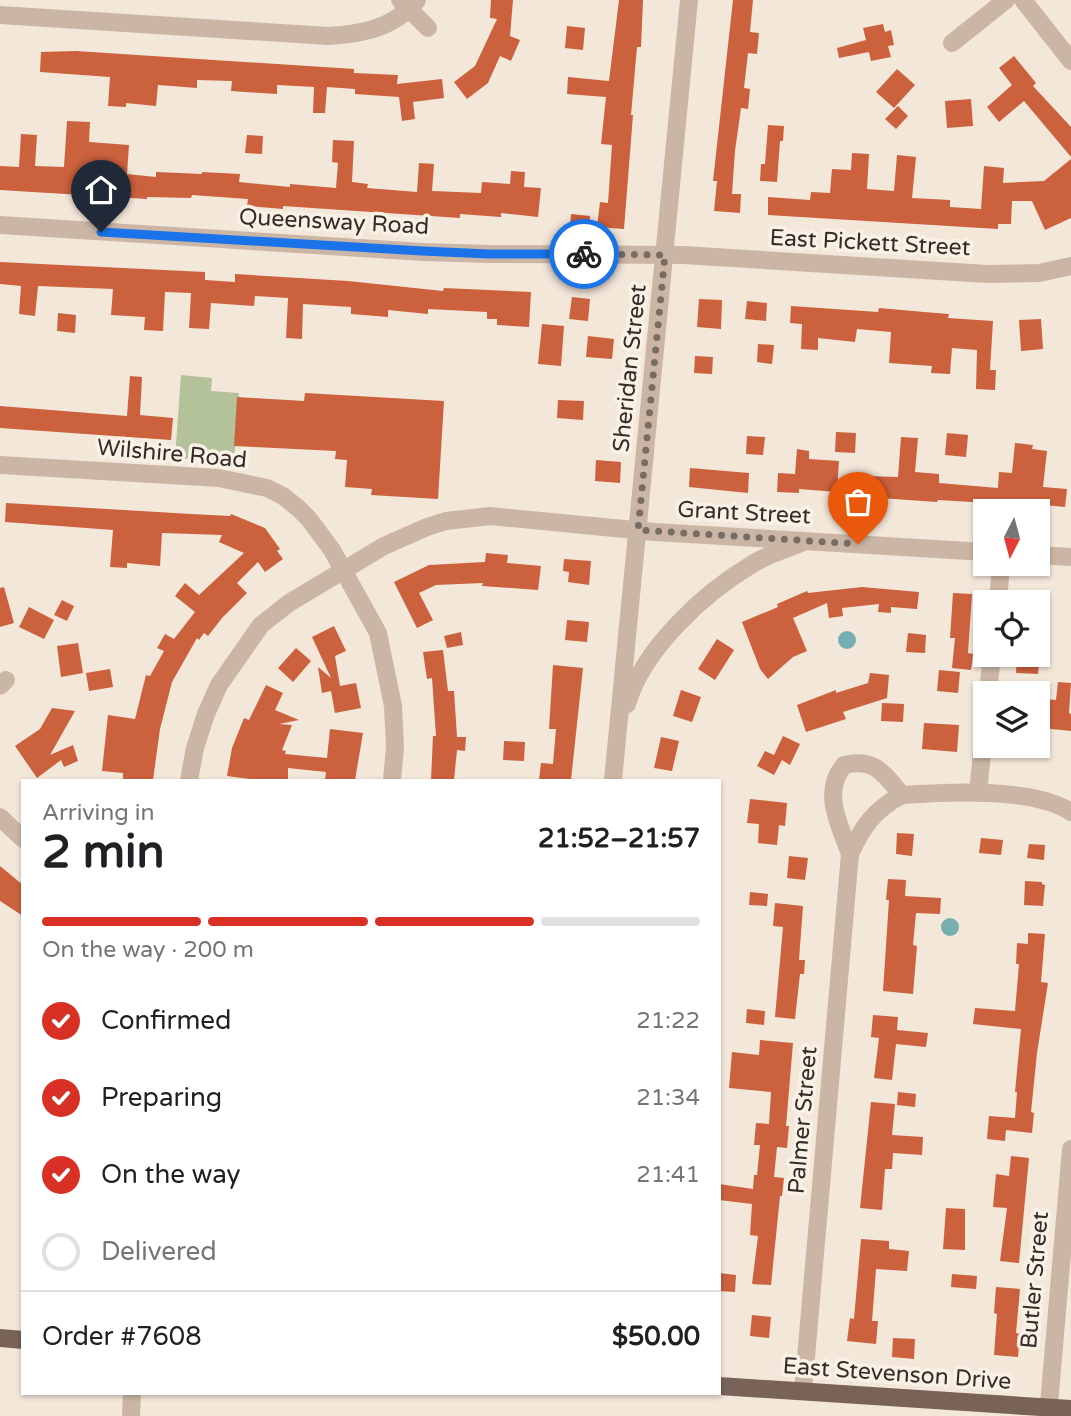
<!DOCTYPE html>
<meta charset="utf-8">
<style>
body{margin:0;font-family:"Varela Round",sans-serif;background:#f6f6f6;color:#202124;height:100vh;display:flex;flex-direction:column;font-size:26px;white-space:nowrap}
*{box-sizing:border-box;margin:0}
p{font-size:23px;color:#757577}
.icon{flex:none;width:38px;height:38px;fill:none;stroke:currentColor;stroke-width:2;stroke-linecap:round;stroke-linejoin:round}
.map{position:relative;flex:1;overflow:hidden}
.details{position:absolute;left:21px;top:779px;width:700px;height:616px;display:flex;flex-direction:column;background:#fff;border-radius:0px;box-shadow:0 2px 5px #0004}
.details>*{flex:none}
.needle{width:46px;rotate:186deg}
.buttons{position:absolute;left:973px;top:499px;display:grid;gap:14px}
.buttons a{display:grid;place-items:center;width:77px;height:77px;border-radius:0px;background:#fff;box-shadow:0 2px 5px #0004;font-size:35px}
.pin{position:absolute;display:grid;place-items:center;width:60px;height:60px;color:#fff;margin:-72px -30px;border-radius:50% 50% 50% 0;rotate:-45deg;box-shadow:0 0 7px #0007}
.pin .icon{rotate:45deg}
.courier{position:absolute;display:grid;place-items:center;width:70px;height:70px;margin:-35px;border:5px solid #1a73e8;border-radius:50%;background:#fff;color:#222;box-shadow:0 2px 9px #0007}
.headline em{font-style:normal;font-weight:700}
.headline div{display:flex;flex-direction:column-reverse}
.headline{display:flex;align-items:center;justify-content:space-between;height:119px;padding:0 21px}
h1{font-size:46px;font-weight:700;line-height:52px}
.bar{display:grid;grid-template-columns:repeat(4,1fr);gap:10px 7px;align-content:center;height:84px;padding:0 21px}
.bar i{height:9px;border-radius:5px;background:#e0e0e0}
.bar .selected{background:#d93025}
.bar p{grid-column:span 4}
.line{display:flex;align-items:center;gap:18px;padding:0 21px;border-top:2px solid #e0e0e0}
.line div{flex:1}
ol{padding:0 21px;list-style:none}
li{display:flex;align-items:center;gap:21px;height:77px}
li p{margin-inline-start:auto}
li .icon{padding:7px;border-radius:50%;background:#d93025;color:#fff;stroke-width:4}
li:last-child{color:#757577}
li i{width:38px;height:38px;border:4px solid #e0e0e0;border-radius:50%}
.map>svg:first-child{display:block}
.green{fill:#b4c299}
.water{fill:#77aeb1}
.building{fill:#cc613e}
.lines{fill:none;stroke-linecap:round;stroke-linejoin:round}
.minor{stroke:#cbb6a5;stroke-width:18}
.major{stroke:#796257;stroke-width:18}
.done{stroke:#786d65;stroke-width:7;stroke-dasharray:0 12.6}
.route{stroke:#1a73e8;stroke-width:9}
.labels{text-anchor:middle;stroke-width:7;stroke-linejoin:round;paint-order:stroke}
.street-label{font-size:23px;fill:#362c27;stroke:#faf1e6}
</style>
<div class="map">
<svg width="1071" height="1416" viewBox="0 0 1071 1416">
<rect width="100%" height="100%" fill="#f3e7d9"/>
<path class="green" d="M181,375L212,378L211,391L239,393L234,462L175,458Z"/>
<g class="water">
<circle cx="847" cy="640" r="9"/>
<circle cx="950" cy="927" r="9"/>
</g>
<g class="building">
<path d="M491,0H513L510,36L520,40L511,61L500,56L488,83L467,99L454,82L475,66L497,19L490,18Z"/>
<path d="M619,0H643L641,47H637L631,115H633L624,229L597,227L600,202L608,203L612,145L601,144L606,97L567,94L568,77L609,81Z"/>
<path d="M733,0H753L750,32L759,33L757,54L748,53L744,88L750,89L748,109L741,108L735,151L732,194H741L740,213L714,211L717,181H713Z"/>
<path d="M883,24L885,32L891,30L894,45L888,46L891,57L871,61L869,52L839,58L837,48L866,40L863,28Z"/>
<path d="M567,26L585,28L583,50L565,48Z"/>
<path d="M76,51L354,69V73L398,75L397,84L442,79L444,98L413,102L415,119L402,121L399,97L355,94V89L327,87L325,113H313L314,87L277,85V94L231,91L232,81L197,80V88L158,85L156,106L126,103V107L108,106L110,77L40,72L41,52Z"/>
<path d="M1014,56L1036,83L1033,86L1071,127V157L1024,101L999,122L987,107L1012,85L999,68Z"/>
<path d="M897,69L915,85L894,108L876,92Z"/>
<path d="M971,99L973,126L947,128L945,101Z"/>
<path d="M898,106L908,116L896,129L885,119Z"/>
<path d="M67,121L90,122L89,142L129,145L127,174L156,177V172L202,174V172L240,174L239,182L290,187V184L336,188L338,163L332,162L333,140L354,141L352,182L368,184L367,188L417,192L419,163L434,164L432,191L481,193L482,182L510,184L511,171L525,172L524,187L541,188L538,217L501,213V217L460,214V218L283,206V209L247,206L248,199L192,195L191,198L147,197V199L0,190V166L19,167L21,134L37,135L35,166L64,167Z"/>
<path d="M768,125L784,126L783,141H780L777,182L760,181L761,164H765Z"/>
<path d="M247,135L263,136L262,154L245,153Z"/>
<path d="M852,153L869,154L867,189L894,191L897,155L916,157L912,198L950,200V207L981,209L984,166L1004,168L1003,183L1044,181L1071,159V218L1045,230L1032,201H1012L1011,224H998V229L768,215V197L810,200L811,192L830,193L832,169L851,170Z"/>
<path d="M571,214L590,216L589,232L570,231Z"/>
<path d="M0,262L205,272V280L235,282V274L348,281L443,291L444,288L531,292L529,327L497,325V319H487V312L428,309V314L388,310V317L351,314V307L303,304L302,339L286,338L288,298L255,296L254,306L211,303L209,329L189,328L191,293L165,292L163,331L144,330L145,317L111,315L113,289L38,286L35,316L19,314L21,286L0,284Z"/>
<path d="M572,297L590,299L588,321L569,319Z"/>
<path d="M699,299L722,300L721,329L697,327Z"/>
<path d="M747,301L767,303L766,321L745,319Z"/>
<path d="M791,306L878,312L879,308L924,312L949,314L948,318L993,321L990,370H996L995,390L976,389L977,350L952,348L950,374L931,373L932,366L889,363L891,332L857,329L855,342L818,338V350L801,349L802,324L790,323Z"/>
<path d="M58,313L76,315L75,333L57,331Z"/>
<path d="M1041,319L1043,349L1021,351L1019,320Z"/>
<path d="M542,324L564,326L561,366L538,364Z"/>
<path d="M588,336L614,339L612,359L586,357Z"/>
<path d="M758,344L774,345L772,364L757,362Z"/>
<path d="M695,356L713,357L712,374L694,373Z"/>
<path d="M130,376L142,377L140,415L173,418L171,440L0,428V406L127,416Z"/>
<path d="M305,393L444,401L438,499L371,495L372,489L345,487L347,460L335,459L336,451L234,446L237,397L304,401Z"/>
<path d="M558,400L584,401L583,420L557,418Z"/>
<path d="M836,432L856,433L855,453L835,452Z"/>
<path d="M947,433L968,435L966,457L945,455Z"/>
<path d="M747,436L765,437L763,455L746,454Z"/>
<path d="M901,437L918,438L915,472L939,474V483L998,488L999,472L1012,473L1015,443L1033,445L1032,449L1047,451L1043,487L1067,489L1065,507L1023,503V505L938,500L937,502L866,497V476L898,477Z"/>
<path d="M797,449L809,451V459L839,461L837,492L799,489V493L777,492L778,473L795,474Z"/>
<path d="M596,460L621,462L620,483L595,481Z"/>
<path d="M690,468L749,473L748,493L689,487Z"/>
<path d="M6,503L191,514L230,516L231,514L265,528L280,549L277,551L283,559L265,572L258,562L237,583L247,593L222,618L208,636L204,633L199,640L197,638L172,682L160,729L153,780H123V773L102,771L108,715L135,719L146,675L150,676L164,651L157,648L165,634L174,639L195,612L175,596L185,583L199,595L244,553L219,542L222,535L162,533L160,566L127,563V568L110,567L113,530L5,522Z"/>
<path d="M486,553L508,555L507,563L541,566L538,590L482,586L483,583L436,585L419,593L433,620L417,628L394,582L429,565L485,562Z"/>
<path d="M564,559L591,561L589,585L568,582L569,572L563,571Z"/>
<path d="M4,587L14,623L0,627V588Z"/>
<path d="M862,587L919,592L917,609L891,607V613L878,612L879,604L842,608L843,616L829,618L827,603L793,618L807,651L793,657L768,679L760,669L742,622L778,607L777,604L807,591L808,593Z"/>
<path d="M953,593L972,594L968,653L973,654L971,670L952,668L955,638H950Z"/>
<path d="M62,600L74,606L67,621L54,615Z"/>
<path d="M29,607L54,620L44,639L19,627Z"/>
<path d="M567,620L589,622L587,642L565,640Z"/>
<path d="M334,626L346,651L335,656L340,686L356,683L361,708L335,713L331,691L322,693L318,667L331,678L312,637Z"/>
<path d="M461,632L463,645L447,648L444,636Z"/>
<path d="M908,633L926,635L925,653L906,652Z"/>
<path d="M717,639L734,650L715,680L698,669Z"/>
<path d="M78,643L83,673L61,677L57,646Z"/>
<path d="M296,648L311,661L293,682L278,668Z"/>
<path d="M443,650L448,691H454L457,737H466L465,751L457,750L454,780H431L433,736H436L432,678L427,679L423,652Z"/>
<path d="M1017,654H1040L1038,674L1016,673Z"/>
<path d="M553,665L583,668L571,780H539L541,763L553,764L556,729H549Z"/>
<path d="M110,669L113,687L89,691L86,673Z"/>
<path d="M939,670L960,672L958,693L937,691Z"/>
<path d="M870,673L889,675L887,698L843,712L846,719L806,732L797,705L836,690V693L868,683Z"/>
<path d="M1058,682L1071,683L1069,713L1071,714V731L1042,728L1045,699L1056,700Z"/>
<path d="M266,685L283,693L275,710L299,720L279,724L292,725L282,750L286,751L285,754L327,758L330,729L363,733L355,780H325L326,772L288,768V780H257L227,776L232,748L244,718L249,720Z"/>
<path d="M681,690L701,697L692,722L673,716Z"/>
<path d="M882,703L904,704L903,722L881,721Z"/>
<path d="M52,708L75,711L50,755L73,745L78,761L64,767L61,760L37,778L15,746L40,729Z"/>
<path d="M924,723L959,725L957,752L922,749Z"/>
<path d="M783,736L800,744L790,765L782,760L774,775L757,766L765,751L774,755Z"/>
<path d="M661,737L679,741L672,771L654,768Z"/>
<path d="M504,741L525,742L524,761L503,760Z"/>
<path d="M750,799L787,803L785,826L779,825L777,845L758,843L759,824L747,823Z"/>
<path d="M897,833L914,834L912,856L896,854Z"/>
<path d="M981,838L1003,840L1001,855L979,853Z"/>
<path d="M1029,844L1045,845L1044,860L1027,858Z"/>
<path d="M789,856L808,858L805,880L787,878Z"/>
<path d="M0,866L23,885V916L0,901Z"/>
<path d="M888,879L906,880L905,896L941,898L940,914L916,913L913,945L917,946L913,994L883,991L889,900H886Z"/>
<path d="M1025,881L1042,882V884L1045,885L1043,906L1024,905Z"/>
<path d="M750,892L768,894L767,906L749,905Z"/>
<path d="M775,903L803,906L799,960H805L804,974H800L795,1019L775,1017L783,927L773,926Z"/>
<path d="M1028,933L1045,934L1041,982L1048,983L1037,1053L1031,1112L1034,1113L1032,1133L1006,1130L1005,1141L987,1139L989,1116L1015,1118L1017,1092H1015L1021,1029L973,1024L975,1008L1015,1011L1019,964H1016L1017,943L1028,944Z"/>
<path d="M747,1009L765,1011L764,1025L746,1023Z"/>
<path d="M873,1015L898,1017L897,1030L928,1033L926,1047L896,1044L892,1080L874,1078L879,1038L871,1037Z"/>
<path d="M760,1040L793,1043L786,1126H789L787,1148L777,1147L774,1177L784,1178L782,1196H780L771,1285L752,1284L758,1236L750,1235L752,1204L719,1200V1184L753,1189L754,1175H757L760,1145H754L756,1123L769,1124L771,1092L729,1088L732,1052L759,1055Z"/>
<path d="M898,1092L916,1094L915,1107L897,1105Z"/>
<path d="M871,1102L895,1104L892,1135L923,1137L922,1155L893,1153L892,1169H885L882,1210L860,1208Z"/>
<path d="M1011,1156L1029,1158L1019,1263L1000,1261L1007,1208L993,1207L996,1174L1009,1176Z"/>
<path d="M946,1208L965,1209V1250L943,1249Z"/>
<path d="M861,1239L889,1241V1249L909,1251L907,1271L876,1269L872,1321H878L876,1344L847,1341L850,1318L854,1319Z"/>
<path d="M719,1273L736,1275L735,1292L719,1291Z"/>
<path d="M952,1274L977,1276L976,1289L951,1287Z"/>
<path d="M996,1287L1020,1289L1016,1333L1020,1334L1018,1357L994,1355L997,1314L994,1313Z"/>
<path d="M752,1315L771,1317L769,1338L750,1336Z"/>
<path d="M893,1338L915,1339L914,1359L892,1357Z"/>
</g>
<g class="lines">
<g class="minor">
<path d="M400,0L428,28"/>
<path d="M1023,0L1071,61"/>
<path d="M0,15L328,36C363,34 394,28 417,0"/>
<path d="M952,43L1006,0"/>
<path d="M0,225L423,252L489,254L683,255L987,274L1039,273L1071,266"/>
<path d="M0,465L219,478L267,488L283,496L298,508L309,519L332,550L378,633L393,706L395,747L392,780"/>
<path d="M1038,555L1071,557"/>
<path d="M998,602L1001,564"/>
<path d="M0,686L6,680"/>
<path d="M988,693L992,654"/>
<path d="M627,704C643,649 704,593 751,565C766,555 785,550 801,543"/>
<path d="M189,780L195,748L206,714L219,685L261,625L289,603L384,546L427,527L446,521L490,516L655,532L985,552"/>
<path d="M613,780L689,0"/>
<path d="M978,793L985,723"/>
<path d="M0,817L23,839"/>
<path d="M850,854C840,825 821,793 844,765C875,758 883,773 902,795C947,792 1033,787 1071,812"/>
<path d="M803,1391L850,854C862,827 875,809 902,795"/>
<path d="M131,1416L132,1393"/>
<path d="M1048,1416L1071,1149"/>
</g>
<g class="major">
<path d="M0,1338L23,1340"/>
<path d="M719,1386L1071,1409"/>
</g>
</g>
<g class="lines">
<path class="done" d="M584,254L665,255L638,530L858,544"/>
<path class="route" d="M101,232L422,251L489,254H584"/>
</g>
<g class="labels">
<g class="street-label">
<text transform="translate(334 221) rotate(3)" y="8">Queensway Road</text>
<text transform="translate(870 242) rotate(3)" y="8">East Pickett Street</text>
<text transform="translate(629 368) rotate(-84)" y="8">Sheridan Street</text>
<text transform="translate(172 453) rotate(5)" y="8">Wilshire Road</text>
<text transform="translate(744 512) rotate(3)" y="8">Grant Street</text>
<text transform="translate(802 1120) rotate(-85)" y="8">Palmer Street</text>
<text transform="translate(1034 1280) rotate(-85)" y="8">Butler Street</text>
<text transform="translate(897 1373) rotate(4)" y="8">East Stevenson Drive</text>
</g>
</g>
</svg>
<div class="buttons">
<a><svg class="needle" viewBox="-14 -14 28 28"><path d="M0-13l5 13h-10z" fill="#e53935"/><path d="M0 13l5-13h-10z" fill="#757577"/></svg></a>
<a><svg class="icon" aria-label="locate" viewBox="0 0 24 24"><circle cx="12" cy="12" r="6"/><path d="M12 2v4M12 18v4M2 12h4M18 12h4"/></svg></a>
<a><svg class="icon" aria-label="layers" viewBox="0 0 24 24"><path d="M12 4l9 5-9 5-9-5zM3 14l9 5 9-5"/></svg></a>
</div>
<div class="pin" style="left:858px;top:544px;background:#ea580c"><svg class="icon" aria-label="bag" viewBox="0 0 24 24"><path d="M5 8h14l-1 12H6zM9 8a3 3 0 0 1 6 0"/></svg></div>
<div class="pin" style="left:101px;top:232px;background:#1f2937"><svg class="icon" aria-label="home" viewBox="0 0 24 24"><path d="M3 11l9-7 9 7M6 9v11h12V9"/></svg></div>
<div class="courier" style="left:584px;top:254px"><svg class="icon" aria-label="bike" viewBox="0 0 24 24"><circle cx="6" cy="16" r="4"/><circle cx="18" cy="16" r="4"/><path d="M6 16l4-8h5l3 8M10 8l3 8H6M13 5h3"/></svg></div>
<section class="details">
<div class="headline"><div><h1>2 min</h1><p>Arriving in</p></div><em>21:52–21:57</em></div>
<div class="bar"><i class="selected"></i><i class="selected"></i><i class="selected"></i><i></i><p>On the way · 200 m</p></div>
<ol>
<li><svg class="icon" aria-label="check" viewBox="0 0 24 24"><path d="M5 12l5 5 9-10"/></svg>Confirmed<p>21:22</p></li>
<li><svg class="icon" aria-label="check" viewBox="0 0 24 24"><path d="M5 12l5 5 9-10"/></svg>Preparing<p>21:34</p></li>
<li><svg class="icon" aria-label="check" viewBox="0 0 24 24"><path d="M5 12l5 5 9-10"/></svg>On the way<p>21:41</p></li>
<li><i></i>Delivered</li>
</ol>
<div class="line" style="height:91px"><div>Order #7608</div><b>$50.00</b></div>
</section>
</div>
